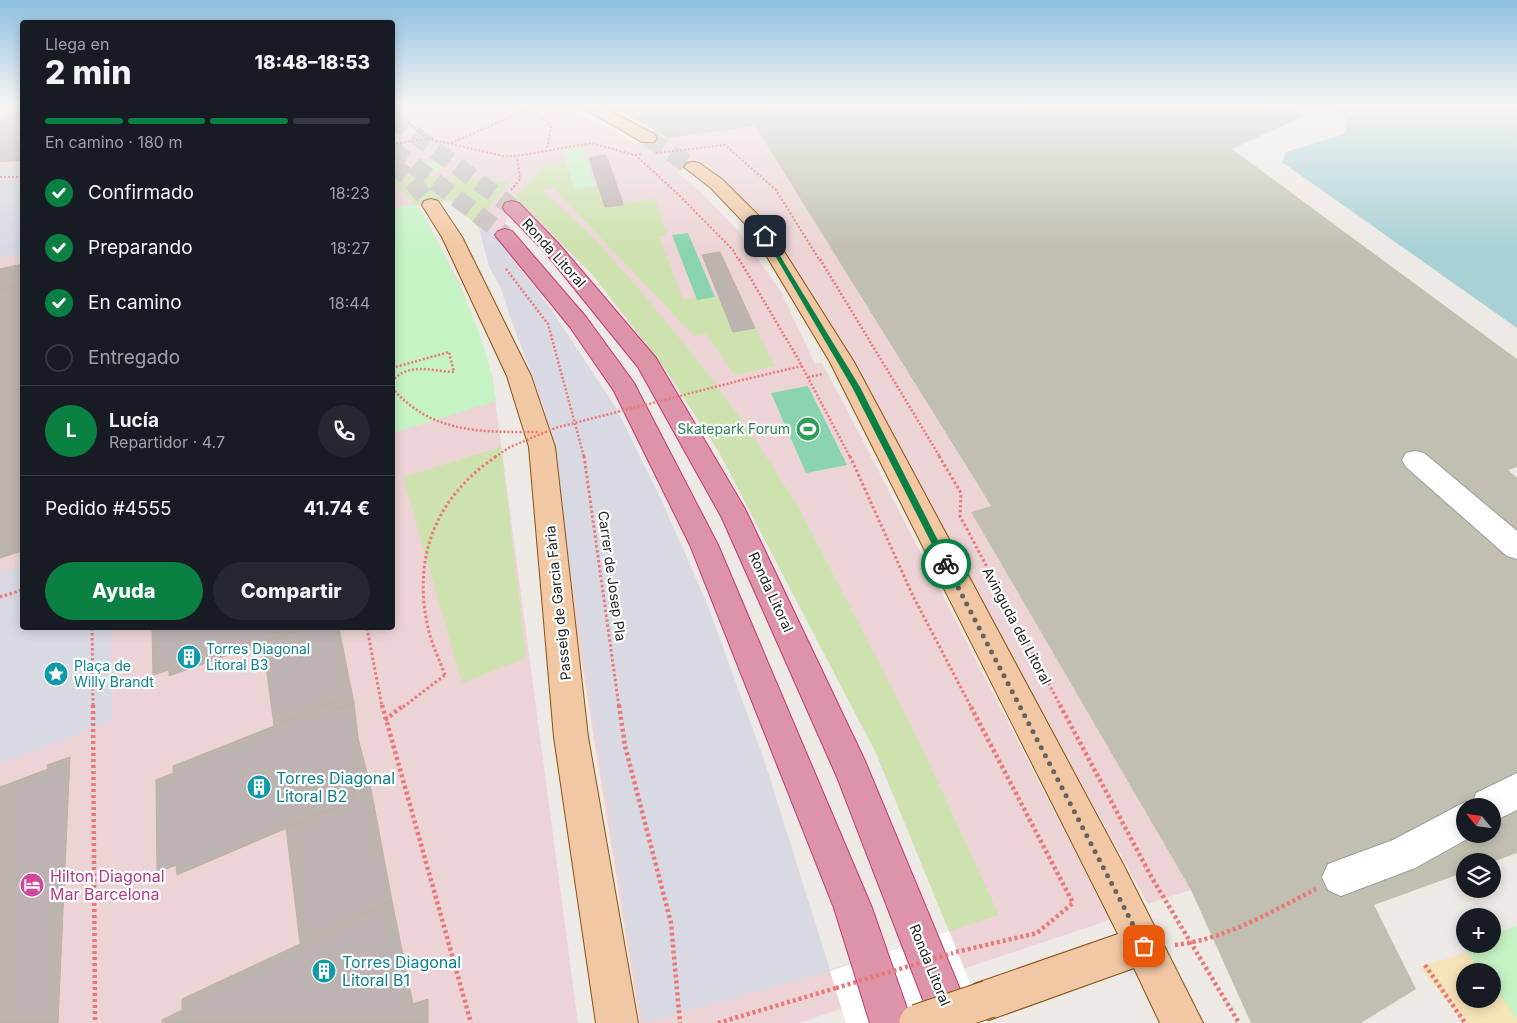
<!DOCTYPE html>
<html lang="es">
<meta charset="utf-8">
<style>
body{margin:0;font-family:Inter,sans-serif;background:#242831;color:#f1f3f6;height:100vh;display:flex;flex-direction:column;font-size:19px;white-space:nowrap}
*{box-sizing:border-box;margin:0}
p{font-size:16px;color:#9ea1a6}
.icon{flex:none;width:28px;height:28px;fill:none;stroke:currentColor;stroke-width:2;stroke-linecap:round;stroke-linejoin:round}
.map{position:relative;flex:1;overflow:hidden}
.side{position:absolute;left:20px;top:20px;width:375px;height:610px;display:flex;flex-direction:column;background:#171b24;border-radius:5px;box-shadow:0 2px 12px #0003}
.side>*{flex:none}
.needle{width:32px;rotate:299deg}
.tools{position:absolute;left:1456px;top:798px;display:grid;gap:10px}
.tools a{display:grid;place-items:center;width:45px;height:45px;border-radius:50%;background:#171b24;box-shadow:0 2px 12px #0003;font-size:25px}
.pin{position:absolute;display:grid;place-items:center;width:42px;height:42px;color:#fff;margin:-21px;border-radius:10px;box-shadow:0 2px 8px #0006}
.courier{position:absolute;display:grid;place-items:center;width:50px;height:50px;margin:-25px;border:4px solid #0b8043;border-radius:50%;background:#fff;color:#222;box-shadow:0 1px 6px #0007}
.headline em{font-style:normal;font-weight:800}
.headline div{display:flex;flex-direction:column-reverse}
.headline{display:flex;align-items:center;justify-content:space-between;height:85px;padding:0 25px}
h1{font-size:32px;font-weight:800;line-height:38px}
.bar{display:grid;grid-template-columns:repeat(4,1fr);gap:8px 5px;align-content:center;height:60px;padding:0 25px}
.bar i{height:6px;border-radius:4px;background:#363941}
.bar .on{background:#0b8043}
.bar p{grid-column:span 4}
.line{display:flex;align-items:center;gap:12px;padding:0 25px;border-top:1px solid #363941}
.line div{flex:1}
.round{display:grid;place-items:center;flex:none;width:52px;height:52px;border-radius:26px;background:#242831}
ol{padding:0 25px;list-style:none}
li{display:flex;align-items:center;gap:15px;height:55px}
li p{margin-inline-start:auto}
li .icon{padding:5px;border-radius:50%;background:#0b8043;color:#fff;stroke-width:4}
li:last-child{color:#9ea1a6}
li i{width:28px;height:28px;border:2px solid #363941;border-radius:50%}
.button{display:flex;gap:10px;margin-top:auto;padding:10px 25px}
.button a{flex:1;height:58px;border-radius:30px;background:#0b8043;color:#fff;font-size:20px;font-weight:800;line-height:58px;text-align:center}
.button a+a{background:#242831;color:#f1f3f6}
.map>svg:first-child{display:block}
.commercial{fill:#ecd4d6;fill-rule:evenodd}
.construction{fill:#c0bfb0;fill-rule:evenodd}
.grass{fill:#cde2ae}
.sand{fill:#f7e3b8;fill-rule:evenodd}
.park{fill:#c6f3c4}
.pitch{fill:#89d4af}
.plaza{fill:#d8d9e2}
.water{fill:#a8d1d6}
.pier{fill:#fff}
.building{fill:#bdb4b1;stroke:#bdafa8}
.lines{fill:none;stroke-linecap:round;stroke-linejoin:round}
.major-tunnel{stroke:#c3c0bc;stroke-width:18;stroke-dasharray:18 9;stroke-linecap:butt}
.highway-tunnel{stroke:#c3c0bc;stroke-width:18;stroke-dasharray:18 9;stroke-linecap:butt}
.minor-casing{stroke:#9e9e9e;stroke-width:2}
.major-casing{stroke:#86520f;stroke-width:2}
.highway-casing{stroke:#c53676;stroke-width:2}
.path-far3{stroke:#eb7777;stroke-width:2;stroke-dasharray:2 2;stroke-linecap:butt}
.path-far2{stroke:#eb7777;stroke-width:2.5;stroke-dasharray:2 2;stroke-linecap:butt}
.path-far1{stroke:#eb7777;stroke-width:3;stroke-dasharray:2.5 2.5;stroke-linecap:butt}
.path{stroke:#eb7777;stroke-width:4.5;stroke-dasharray:3 3;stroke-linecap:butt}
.minor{fill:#fff;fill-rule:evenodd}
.major{fill:#f2c8a4;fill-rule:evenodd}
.highway{fill:#dd93a8;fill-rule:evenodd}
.major-bridge-casing{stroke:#86520f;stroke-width:39;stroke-linecap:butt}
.path-bridge-far2{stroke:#eb7777;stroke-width:2.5;stroke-dasharray:2 2;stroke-linecap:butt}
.path-bridge-far1{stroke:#eb7777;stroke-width:3;stroke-dasharray:2.5 2.5;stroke-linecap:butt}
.path-bridge{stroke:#eb7777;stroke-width:4.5;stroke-dasharray:3 3;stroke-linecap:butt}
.major-bridge{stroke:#f2c8a4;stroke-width:37}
.route{fill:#0b8043}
.done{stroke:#666463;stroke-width:5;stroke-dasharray:0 9}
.labels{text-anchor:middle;stroke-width:4.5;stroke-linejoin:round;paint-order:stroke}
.street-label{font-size:14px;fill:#1d1d1d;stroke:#fff}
.leisure-label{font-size:14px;fill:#27864d;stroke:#fff;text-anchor:end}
.culture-label{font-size:14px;fill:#0d838f;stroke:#fff;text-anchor:start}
.near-culture-label{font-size:16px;fill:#0d838f;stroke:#fff;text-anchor:start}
.near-hotel-label{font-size:16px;fill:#b23c85;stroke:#fff;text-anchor:start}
</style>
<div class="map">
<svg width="1517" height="1023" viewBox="0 0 1517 1023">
<rect width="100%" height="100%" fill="#ede9e4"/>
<path class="commercial" d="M0,105H22V628H392L393,105H574L566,108L616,131L633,143L755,126L991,507L971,512L1191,890L1148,904L814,301L769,233L702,164L677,172L703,194L740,233L781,292L815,364L822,363L847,410L1110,920L799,1023H640L545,435V410L510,316L502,290L489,266L479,228L450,200L416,206L423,214L461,286L492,376L578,1023H0ZM515,198L593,275L665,369L719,452L876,753L949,931L830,970L764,760L708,607L683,548L616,408L550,308L511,256L506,242L504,225Z"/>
<path class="construction" d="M610,105H1282L1306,115L1232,149L1517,359V467L1508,470L1517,478V853L1493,862L1465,861V872L1374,905L1416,989L1361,1023H1251L1191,890L971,512L991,506L755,126L668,138ZM1465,806H1492V834H1465Z"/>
<g class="grass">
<path d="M566,162L574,189L598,186L605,207L655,199L667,235L659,237L683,299L719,297L733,332L755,328L775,366L735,375L706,334L694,336L553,188L543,191L592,236L640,290L706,371L749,430L799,508L916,735L999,915L949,931L876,753L719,452L665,369L593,275L515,197L546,164Z"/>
<path d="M392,173L509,182L493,201L479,228L450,200L415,205L393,182Z"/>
<path d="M501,447L526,658L462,683L403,477Z"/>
</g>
<path class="sand" d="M1517,937V1023H1464L1420,967ZM1465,971H1492V999H1465Z"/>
<g class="park">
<path d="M583,148L594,186L574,189L563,151Z"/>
<path d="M435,160L444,162L445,166C437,172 431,173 421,171L420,166L426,162Z"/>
<path d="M415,205L423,214C454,273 487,334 496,401L393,433V208Z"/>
<path d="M1517,926V1019L1493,986L1492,971H1481L1461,944H1492L1493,934Z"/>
</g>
<g class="pitch">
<path d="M688,233L715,297L697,300L672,235Z"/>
<path d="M808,386L847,465L806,473L771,393Z"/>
</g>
<g class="plaza">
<path d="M22,166V254L0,258V169Z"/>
<path d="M479,228L505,235L511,256L520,271L550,308L616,408L660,497L708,607L764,760L830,971L643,1023L545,410L510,316L502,290L489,266Z"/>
<path d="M22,566V628H111L112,721L0,764V574Z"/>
</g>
<path class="water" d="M1323,105H1517V328L1282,162L1286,152L1344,134L1348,125L1344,114Z"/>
<path class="pier" d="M949,931L986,1023H846L830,971Z"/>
<g class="building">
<path d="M22,109V160L0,162V119L4,116Z"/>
<path d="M606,155L623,203V205L605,207L589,158Z"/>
<path d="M720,252L755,328L733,332L702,255Z"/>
<path d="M22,264V285L0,290V269Z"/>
<path d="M22,285V551L0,558V290Z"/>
<path d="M152,628H306L169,676V670L153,675Z"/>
<path d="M306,628H339L354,703L339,709L337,701L274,726L263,643Z"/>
<path d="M337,701L339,709L354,703L358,738L370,784L353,790L355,799L177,875L176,865L157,873L156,780L173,773V766Z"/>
<path d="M70,757L58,1023H0V787L48,769L47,765Z"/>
<path d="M370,784L392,901L300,943L286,828L355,799L353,790Z"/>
<path d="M392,901L413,1004L428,999V1023H162V1020L182,1010V999Z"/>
</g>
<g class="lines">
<g class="major-tunnel">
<path d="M648,138L693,167"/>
<path d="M392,164L411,180L431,205"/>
</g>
<g class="highway-tunnel">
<path d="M392,118L512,207"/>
<path d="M392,149L505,235"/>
</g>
<defs>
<g id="minor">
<path d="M1415,451L1424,453L1517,531V559L1507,556L1406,467L1402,460L1406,453Z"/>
<path d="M1517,773V810L1492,822V806H1465V834H1476L1415,868L1341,896L1328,890L1322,877L1328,864L1393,840L1465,802L1472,805L1476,793Z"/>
</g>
<g id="major">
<path d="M578,105H599L654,134L657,138L654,142H642Z"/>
<path d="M693,162L699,163L723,180L766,223L854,362L1124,866L1203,1023H1160L1134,968L989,1020L974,1014L968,999L974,984L1118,934L830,362L751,230L711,188L684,167L687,163Z"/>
<path d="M431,199L438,201L462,237L531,376L555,447L588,737L638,1023H596L554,737L529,447L507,376L442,237L422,205L424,201Z"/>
</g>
<g id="highway">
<path d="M512,201L519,203L558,243L656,358L745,509L865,761L974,1023H932L837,777L722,518L638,367L544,251L505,211L503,207L505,203Z"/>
<path d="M505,229L512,231L586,317L634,383L718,545L872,908L912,1023H870L834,908L690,545L614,391L570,327L495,235L498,231Z"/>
</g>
</defs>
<use href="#minor" class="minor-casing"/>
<use href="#major" class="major-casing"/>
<use href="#highway" class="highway-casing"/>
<g class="path-far3">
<path d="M532,105L551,127L547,149"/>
<path d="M392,110L428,139"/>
<path d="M0,121L22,115"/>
<path d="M451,143L538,105"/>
<path d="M392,144L429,139L503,156H517L591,143L634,155L642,154"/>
<path d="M656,153L725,145L776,190L820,261"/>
<path d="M635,155L677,193L733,250L739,261"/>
<path d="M0,177H22"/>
<path d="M511,190L520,179L517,157"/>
</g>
<g class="path-far2">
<path d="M739,259L797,357L850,457"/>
<path d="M820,259L940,457"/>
<path d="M506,269L548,324L584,457"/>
<path d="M392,368L449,352L454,372C431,371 409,362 392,381"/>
<path d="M808,377L823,374"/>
<path d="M738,381L802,366"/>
</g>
<g class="path-far1">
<path d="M584,456L619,707"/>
<path d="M850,456L913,596L971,707"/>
<path d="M939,456L961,493L960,516L1061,707"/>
<path d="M0,597L22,590"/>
<path d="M92,628L93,707"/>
<path d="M367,628L382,707"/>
<path d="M403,707L445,675"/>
</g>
<g class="path">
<path d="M93,705L95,1023"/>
<path d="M382,705L471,1023"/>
<path d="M619,705L625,746L671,923L680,1023"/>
<path d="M1060,705L1152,878L1239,1023"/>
<path d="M385,720L404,705"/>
<path d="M1175,945C1226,939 1271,912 1316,889"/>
<path d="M956,952L1037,933L1073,903L970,705"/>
<path d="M1425,965L1465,1023"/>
<path d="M718,1023L836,988"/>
</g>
<use href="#minor" class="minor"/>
<use href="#major" class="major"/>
<use href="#highway" class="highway"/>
<defs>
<path id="major-bridge" d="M918,1023L989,999"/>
</defs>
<use href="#major-bridge" class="major-bridge-casing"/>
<g class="path-bridge-far2">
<path d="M392,388C432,434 482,432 539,432"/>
<path d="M495,457L510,447L555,428L738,381"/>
</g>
<path class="path-bridge-far1" d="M445,675C440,661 433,647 429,632C411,559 435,497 497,456"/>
<path class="path-bridge" d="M836,988L953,953"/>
<use href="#major-bridge" class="major-bridge"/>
</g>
<linearGradient id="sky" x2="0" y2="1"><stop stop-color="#8ec0e1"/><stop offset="0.42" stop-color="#f7f5f3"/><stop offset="1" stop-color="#f7f5f3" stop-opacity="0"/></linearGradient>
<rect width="1517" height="249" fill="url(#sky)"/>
<path class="route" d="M763,235L768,236L860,387L950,564L949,566H943L852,387Z"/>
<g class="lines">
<path class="done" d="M946,564L1144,946"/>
</g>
<defs>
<symbol id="stadium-disc" viewBox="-11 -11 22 22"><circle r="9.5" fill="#2e9e5b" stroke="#fff"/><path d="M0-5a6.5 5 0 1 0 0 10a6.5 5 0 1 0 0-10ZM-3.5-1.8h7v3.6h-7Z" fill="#fff"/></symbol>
<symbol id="building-disc" viewBox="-11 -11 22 22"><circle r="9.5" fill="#0f9aa8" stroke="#fff"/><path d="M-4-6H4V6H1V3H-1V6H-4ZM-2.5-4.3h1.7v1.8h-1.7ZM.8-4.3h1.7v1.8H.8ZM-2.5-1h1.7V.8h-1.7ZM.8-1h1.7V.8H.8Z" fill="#fff"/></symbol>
<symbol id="sight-disc" viewBox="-11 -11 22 22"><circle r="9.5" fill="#0f9aa8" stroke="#fff"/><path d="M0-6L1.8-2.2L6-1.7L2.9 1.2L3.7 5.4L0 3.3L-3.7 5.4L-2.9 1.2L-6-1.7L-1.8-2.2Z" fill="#fff"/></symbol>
<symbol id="hotel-disc" viewBox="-11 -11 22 22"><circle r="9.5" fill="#d1479c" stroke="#fff"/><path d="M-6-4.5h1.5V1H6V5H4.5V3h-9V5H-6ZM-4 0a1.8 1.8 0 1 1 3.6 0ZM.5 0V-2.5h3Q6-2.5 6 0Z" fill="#fff"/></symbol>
</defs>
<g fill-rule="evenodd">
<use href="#stadium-disc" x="794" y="415" width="28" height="28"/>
<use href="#building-disc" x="175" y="643" width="28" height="28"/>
<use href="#sight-disc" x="42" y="660" width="28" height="28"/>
<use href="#building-disc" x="245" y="773" width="28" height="28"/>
<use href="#hotel-disc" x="18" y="871" width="28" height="28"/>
<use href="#building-disc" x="310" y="957" width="28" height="28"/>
</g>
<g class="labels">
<g class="street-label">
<text transform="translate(554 253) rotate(48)" y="5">Ronda Litoral</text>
<text transform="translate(612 576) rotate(82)" y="5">Carrer de Josep Pla</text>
<text transform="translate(771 592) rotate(65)" y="5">Ronda Litoral</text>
<text transform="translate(558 603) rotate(-96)" y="5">Passeig de Garcia Fària</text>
<text transform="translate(1017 626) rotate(62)" y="5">Avinguda del Litoral</text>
<text transform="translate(930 965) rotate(68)" y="5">Ronda Litoral</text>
</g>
<g class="leisure-label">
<text x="790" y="434">Skatepark Forum</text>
</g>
<g class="culture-label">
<text x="206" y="654">Torres Diagonal<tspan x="206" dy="16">Litoral B3</tspan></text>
<text x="74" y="671">Plaça de<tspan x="74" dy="16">Willy Brandt</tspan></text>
</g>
<g class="near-culture-label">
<text x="276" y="784">Torres Diagonal<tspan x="276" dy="18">Litoral B2</tspan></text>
<text x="342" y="968">Torres Diagonal<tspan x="342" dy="18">Litoral B1</tspan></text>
</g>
<g class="near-hotel-label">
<text x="50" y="882">Hilton Diagonal<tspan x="50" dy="18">Mar Barcelona</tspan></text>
</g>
</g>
</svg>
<div class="tools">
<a><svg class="needle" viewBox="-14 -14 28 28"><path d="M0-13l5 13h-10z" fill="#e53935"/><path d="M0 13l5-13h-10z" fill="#9ea1a6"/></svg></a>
<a><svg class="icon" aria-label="layers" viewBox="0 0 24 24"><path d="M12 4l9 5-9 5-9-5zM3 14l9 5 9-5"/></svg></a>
<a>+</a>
<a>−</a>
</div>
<div class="pin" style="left:1144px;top:946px;background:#ea580c"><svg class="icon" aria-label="bag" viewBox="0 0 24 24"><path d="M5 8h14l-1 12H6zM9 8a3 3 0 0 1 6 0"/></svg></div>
<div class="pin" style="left:765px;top:236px;background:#1f2937"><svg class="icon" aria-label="home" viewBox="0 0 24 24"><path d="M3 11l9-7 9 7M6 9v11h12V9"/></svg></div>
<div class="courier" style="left:946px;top:564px"><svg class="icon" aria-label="bike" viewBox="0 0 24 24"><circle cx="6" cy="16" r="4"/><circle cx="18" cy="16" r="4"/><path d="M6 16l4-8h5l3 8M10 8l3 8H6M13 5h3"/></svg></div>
<section class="side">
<div class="headline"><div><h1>2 min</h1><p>Llega en</p></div><em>18:48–18:53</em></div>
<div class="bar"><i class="on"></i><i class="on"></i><i class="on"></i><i></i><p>En camino · 180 m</p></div>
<ol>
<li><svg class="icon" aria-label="check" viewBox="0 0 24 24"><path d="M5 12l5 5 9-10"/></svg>Confirmado<p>18:23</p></li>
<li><svg class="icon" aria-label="check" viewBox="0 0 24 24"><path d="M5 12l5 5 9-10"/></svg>Preparando<p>18:27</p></li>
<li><svg class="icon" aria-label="check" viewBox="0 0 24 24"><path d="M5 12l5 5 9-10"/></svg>En camino<p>18:44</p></li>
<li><i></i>Entregado</li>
</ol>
<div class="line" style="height:90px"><b class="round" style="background:#0b8043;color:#fff">L</b><div><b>Lucía</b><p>Repartidor · 4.7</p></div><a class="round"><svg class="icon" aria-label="phone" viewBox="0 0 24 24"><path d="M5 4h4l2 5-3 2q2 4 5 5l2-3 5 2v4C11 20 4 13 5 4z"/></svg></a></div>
<div class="line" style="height:65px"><div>Pedido #4555</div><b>41.74 €</b></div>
<div class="button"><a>Ayuda</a><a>Compartir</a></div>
</section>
</div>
